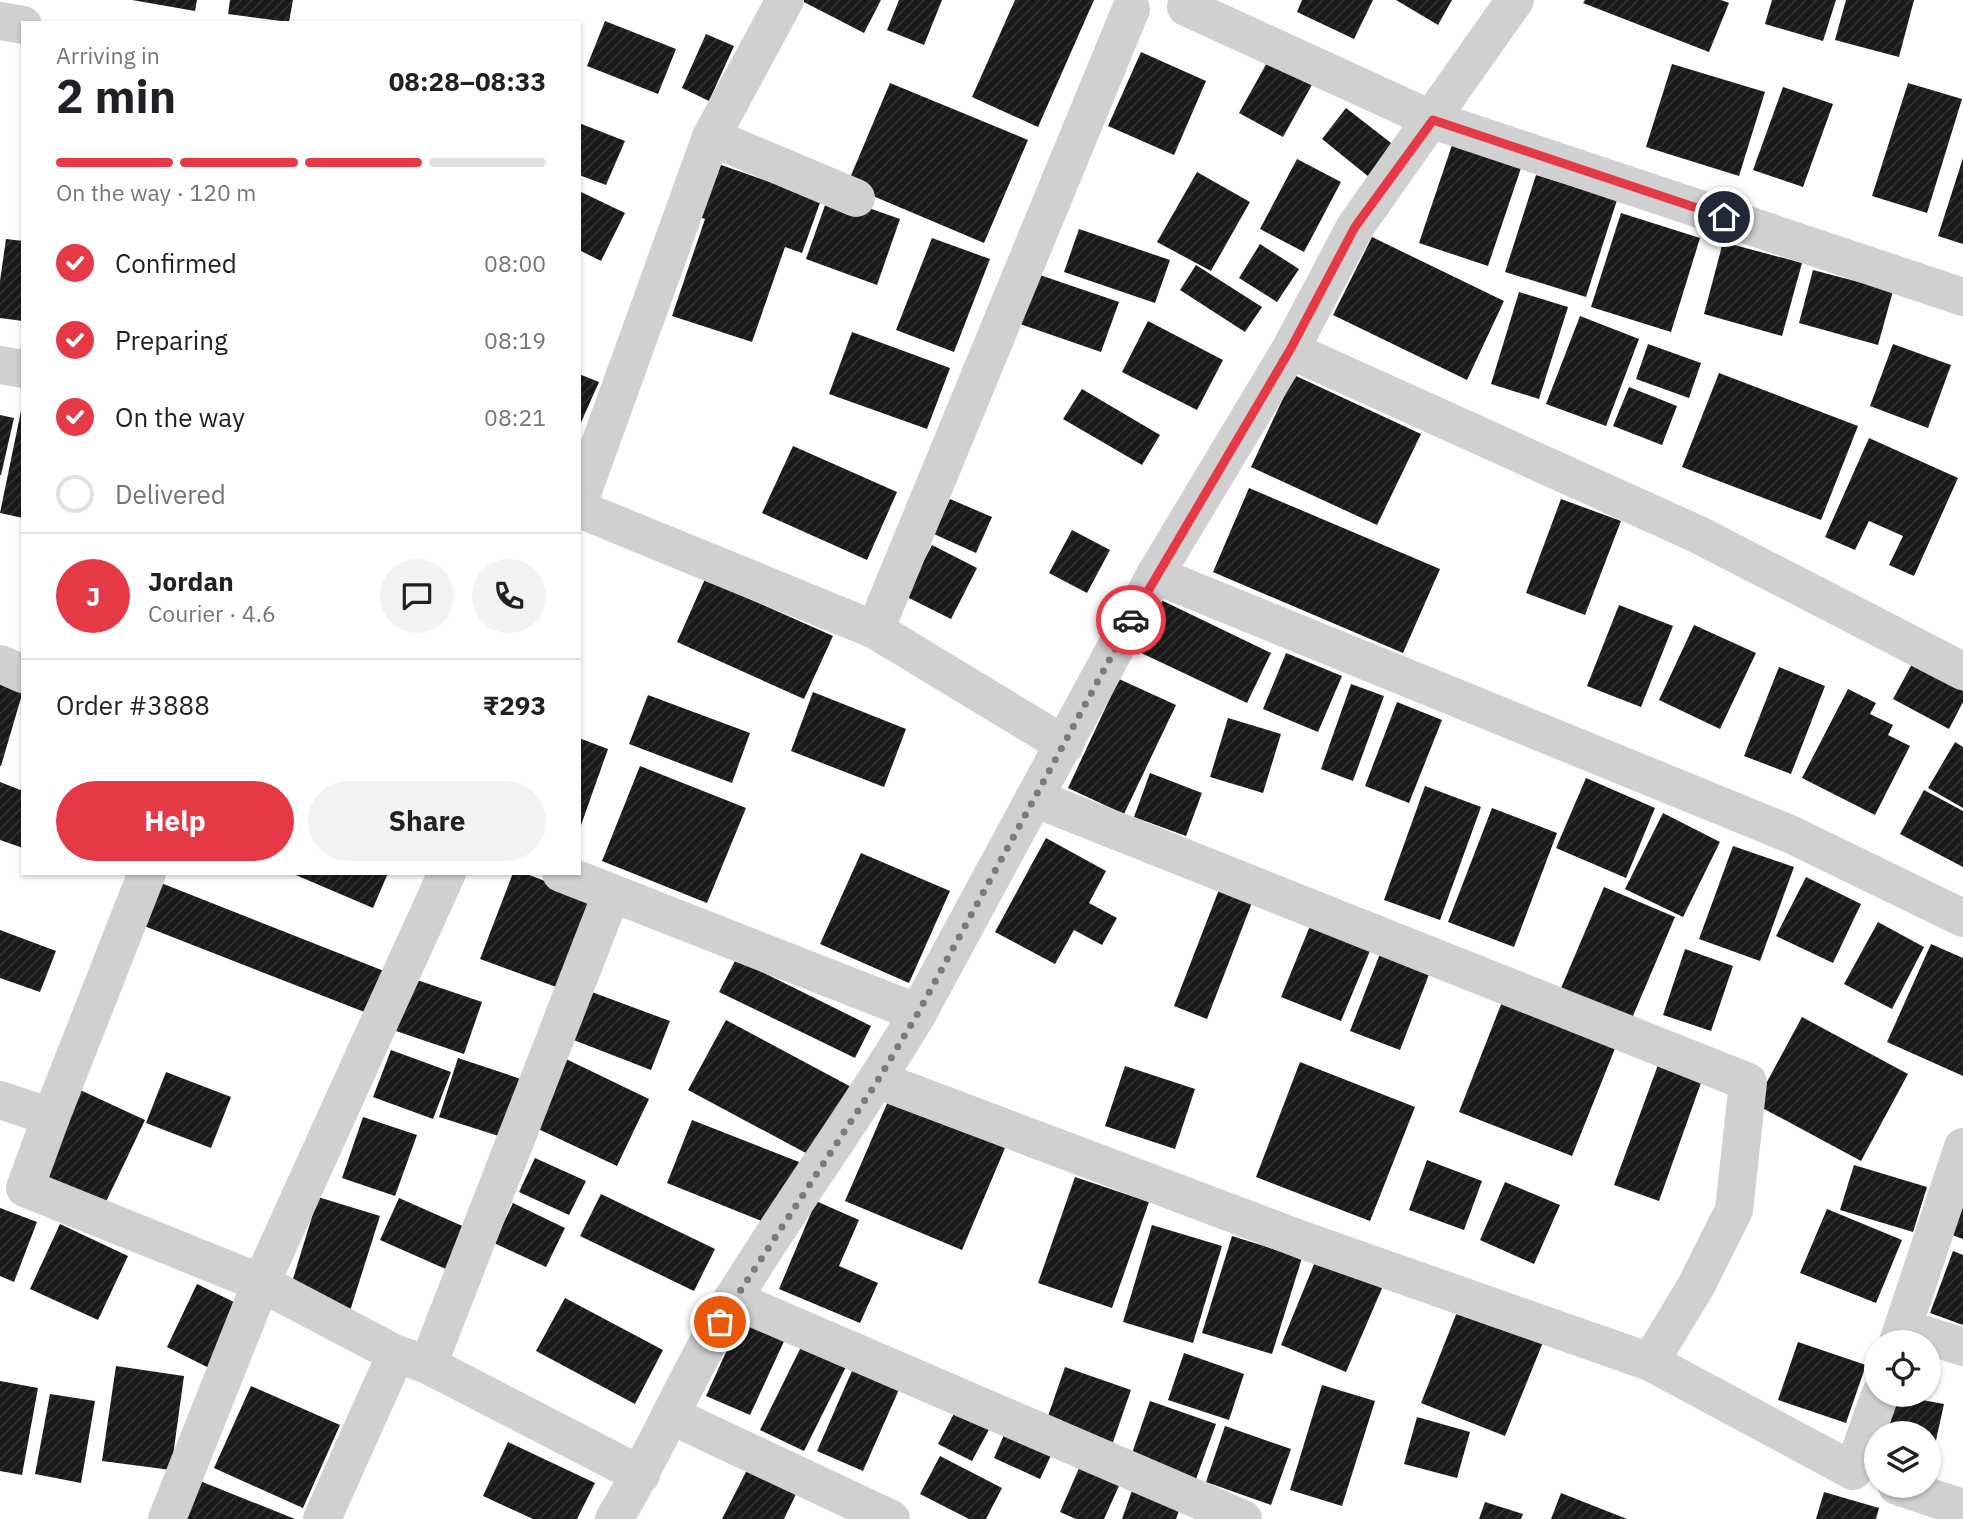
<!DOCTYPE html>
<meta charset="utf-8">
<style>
body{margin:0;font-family:"IBM Plex Sans",sans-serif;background:#f2f2f2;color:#202124;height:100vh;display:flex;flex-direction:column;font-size:26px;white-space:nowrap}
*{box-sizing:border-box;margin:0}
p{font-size:23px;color:#757577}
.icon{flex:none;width:38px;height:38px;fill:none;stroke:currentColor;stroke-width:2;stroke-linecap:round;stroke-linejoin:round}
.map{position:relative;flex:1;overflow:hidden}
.panel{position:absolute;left:21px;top:21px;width:560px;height:854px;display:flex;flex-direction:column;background:#fff;border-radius:0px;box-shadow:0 2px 5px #0004}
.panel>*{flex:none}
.controls{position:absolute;left:1864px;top:1330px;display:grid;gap:14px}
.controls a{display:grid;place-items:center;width:77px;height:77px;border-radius:50%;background:#fff;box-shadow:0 2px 5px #0004;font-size:35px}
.pin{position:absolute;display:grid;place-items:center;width:60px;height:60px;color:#fff;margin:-30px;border:4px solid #fff;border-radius:50%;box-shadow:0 2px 7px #0007}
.courier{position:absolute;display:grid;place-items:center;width:70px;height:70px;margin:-35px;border:5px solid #e63946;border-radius:50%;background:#fff;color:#222;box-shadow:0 2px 9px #0007}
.headline em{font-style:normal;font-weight:700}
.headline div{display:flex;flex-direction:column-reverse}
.headline{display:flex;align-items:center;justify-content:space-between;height:119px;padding:0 35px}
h1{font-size:46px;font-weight:700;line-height:52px}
.bar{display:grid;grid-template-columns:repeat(4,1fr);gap:10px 7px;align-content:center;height:84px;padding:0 35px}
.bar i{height:9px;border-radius:5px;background:#e0e0e0}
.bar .selected{background:#e63946}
.bar p{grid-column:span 4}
.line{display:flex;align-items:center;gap:18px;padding:0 35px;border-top:2px solid #e0e0e0}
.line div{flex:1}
.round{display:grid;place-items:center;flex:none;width:74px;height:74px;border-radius:37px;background:#f2f2f2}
ol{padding:0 35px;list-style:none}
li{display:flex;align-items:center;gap:21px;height:77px}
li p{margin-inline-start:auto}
li .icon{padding:7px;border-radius:50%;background:#e63946;color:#fff;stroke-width:4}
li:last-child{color:#757577}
li i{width:38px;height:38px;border:4px solid #e0e0e0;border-radius:50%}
.action{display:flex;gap:14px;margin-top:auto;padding:14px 35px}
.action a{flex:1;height:80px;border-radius:42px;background:#e63946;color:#fff;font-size:28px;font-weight:700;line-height:80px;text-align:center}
.action a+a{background:#f2f2f2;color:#202124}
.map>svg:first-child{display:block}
.building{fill:url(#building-hatch)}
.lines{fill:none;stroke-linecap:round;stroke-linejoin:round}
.minor{stroke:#d0d0d0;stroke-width:38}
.tertiary{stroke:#d0d0d0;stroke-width:38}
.done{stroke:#7a7a7a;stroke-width:7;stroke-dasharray:0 12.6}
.route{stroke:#e63946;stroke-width:9}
</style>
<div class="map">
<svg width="1963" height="1519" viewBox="0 0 1963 1519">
<defs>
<pattern id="building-hatch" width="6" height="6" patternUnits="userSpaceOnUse" patternTransform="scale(1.75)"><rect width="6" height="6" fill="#1a1a1a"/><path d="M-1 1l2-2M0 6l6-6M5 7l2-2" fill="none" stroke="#333"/></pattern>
</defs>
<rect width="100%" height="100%" fill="#fff"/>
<g class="building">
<path d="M132,0H197L195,11Z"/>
<path d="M230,0H293L289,22L228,14Z"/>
<path d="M800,0H881L864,33Z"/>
<path d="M899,0H942L924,45L887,30Z"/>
<path d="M1015,0H1094L1038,127L972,97Z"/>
<path d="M1302,0H1373L1354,39L1297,12Z"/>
<path d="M1396,0H1452L1438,25Z"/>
<path d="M1585,0H1721L1729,3L1709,52L1583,3Z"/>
<path d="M1772,0H1836L1823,41L1765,24Z"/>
<path d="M1846,0H1914L1899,57L1835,40Z"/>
<path d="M605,21L676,49L658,94L587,66Z"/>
<path d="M706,34L734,46L709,101L682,88Z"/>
<path d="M1141,52L1206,81L1174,155L1108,126Z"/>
<path d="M1269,59L1313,83L1283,137L1239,113Z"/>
<path d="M1672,64L1765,92L1739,176L1646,147Z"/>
<path d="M890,83L1028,140L984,243L847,185Z"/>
<path d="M1908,83L1962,99L1927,213L1872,196Z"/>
<path d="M1783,87L1833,104L1803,187L1753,170Z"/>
<path d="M1346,108L1395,146L1369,177L1322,139Z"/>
<path d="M579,123L625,141L606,185L579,175Z"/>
<path d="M1452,145L1521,168L1488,266L1419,243Z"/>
<path d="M1963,158V244L1938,236Z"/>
<path d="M1297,159L1341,182L1304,252L1260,229Z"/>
<path d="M707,160L821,200L802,253L785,247L752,342L672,316L705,219L688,213Z"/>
<path d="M1197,172L1250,202L1211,271L1157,242Z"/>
<path d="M1536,175L1617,200L1586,297L1505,272Z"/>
<path d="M579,191L625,213L601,261L579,250Z"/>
<path d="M829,194L900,219L877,285L806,259Z"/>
<path d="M1621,213L1700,238L1671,332L1591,307Z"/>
<path d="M1079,229L1170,260L1155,303L1064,272Z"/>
<path d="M1372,237L1504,301L1467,380L1333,315Z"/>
<path d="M932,238L990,259L954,352L896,330Z"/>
<path d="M6,239L23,241V321L0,318V281Z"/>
<path d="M1723,242L1802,263L1782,336L1704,314Z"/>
<path d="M1260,244L1299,269L1277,302L1239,278Z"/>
<path d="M1196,265L1262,307L1245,332L1180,290Z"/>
<path d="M1813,270L1893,291L1878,345L1799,323Z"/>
<path d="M1034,273L1119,302L1101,352L1017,323Z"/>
<path d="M1519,292L1568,307L1539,399L1491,384Z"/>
<path d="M1580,316L1639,339L1606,426L1546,404Z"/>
<path d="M1148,321L1223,360L1197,410L1122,372Z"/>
<path d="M852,332L950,368L927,429L829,394Z"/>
<path d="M1648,344L1701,363L1689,398L1636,379Z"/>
<path d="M1893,344L1951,365L1928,428L1870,406Z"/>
<path d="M1719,373L1858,426L1821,520L1682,467Z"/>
<path d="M579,374L599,382L579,427Z"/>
<path d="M1294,375L1421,434L1377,525L1251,467Z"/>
<path d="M1629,387L1677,406L1662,445L1613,426Z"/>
<path d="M1082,389L1160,435L1142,465L1063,419Z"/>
<path d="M22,406L23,407V518L0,513Z"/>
<path d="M0,415L14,418L1,475H0Z"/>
<path d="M1869,438L1958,478L1914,576L1889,565L1903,536L1869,521L1855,550L1825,537Z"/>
<path d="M793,446L897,492L867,560L762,513Z"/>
<path d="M1249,488L1440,569L1403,653L1213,572Z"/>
<path d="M950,499L992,517L976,553L934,534Z"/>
<path d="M1561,499L1621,521L1585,615L1526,593Z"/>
<path d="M1072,530L1110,550L1087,593L1049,573Z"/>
<path d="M932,545L977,568L951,619L905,596Z"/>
<path d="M705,579L833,636L804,699L677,642Z"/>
<path d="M1161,600L1271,653L1247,703L1137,651Z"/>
<path d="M1619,605L1673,626L1641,707L1587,686Z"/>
<path d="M1694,625L1756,653L1720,729L1659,700Z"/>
<path d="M1286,653L1342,676L1318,732L1263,709Z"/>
<path d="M1912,664L1963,691V702L1949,729L1893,699Z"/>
<path d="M1779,667L1825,686L1791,774L1744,756Z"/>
<path d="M1119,679L1176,705L1124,814L1068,788Z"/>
<path d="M0,683L23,691L1,766H0Z"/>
<path d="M1351,684L1384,696L1353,781L1321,769Z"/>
<path d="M1848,689L1876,703L1870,714L1893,725L1888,735L1910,746L1875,815L1802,778Z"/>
<path d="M813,692L906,729L884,787L791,751Z"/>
<path d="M648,695L750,733L732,783L629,744Z"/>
<path d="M1397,702L1442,720L1409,803L1365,786Z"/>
<path d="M1228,718L1281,734L1263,793L1210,777Z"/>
<path d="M579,738L608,749L580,828H579Z"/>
<path d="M1955,742L1963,747V808L1928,788Z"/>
<path d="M640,766L746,808L707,903L602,861Z"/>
<path d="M1150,773L1202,793L1186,836L1134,817Z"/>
<path d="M1586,778L1655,808L1626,878L1556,848Z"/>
<path d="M0,782L23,791V848L0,840Z"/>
<path d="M1425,786L1481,807L1440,920L1384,900Z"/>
<path d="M1924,790L1963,811V867L1900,834Z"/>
<path d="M1492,808L1557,833L1514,947L1448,922Z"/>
<path d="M1663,813L1720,842L1683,917L1625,889Z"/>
<path d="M1046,838L1106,871L1089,903L1117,918L1102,945L1074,930L1055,964L995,932Z"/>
<path d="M1733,846L1794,867L1760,961L1699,939Z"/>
<path d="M861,853L950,891L909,983L820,944Z"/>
<path d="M291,873H388L373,908Z"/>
<path d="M513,873H524L592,899L559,988L480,959Z"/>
<path d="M1806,877L1861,904L1833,963L1776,936Z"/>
<path d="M156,881L384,971L367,1013L139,924Z"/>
<path d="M1220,887L1253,900L1207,1019L1174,1006Z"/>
<path d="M1604,887L1675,917L1627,1030L1556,1000Z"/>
<path d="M1312,921L1372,946L1341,1021L1281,997Z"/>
<path d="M1878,922L1924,947L1892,1009L1844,984Z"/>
<path d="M0,930L56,951L40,992L0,978Z"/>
<path d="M1931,944L1963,958V1076L1887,1042Z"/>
<path d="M1383,946L1433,964L1400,1050L1350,1031Z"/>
<path d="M1685,949L1733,966L1711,1031L1663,1015Z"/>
<path d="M736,959L871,1026L855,1058L719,992Z"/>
<path d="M414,979L482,1002L464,1054L396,1031Z"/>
<path d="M589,991L670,1021L651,1070L571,1039Z"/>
<path d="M1502,1002L1616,1046L1572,1156L1459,1112Z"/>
<path d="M1802,1017L1908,1074L1861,1161L1755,1104Z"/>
<path d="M726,1020L855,1089L817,1159L688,1090Z"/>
<path d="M391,1050L451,1072L433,1119L373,1097Z"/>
<path d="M458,1058L524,1080L505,1138L439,1117Z"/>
<path d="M566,1059L649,1099L617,1166L534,1127Z"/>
<path d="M1300,1062L1415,1107L1370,1221L1256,1177Z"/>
<path d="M1658,1065L1702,1080L1659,1201L1614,1185Z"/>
<path d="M1125,1066L1195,1089L1175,1149L1105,1126Z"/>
<path d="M166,1072L231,1097L211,1148L146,1123Z"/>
<path d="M78,1089L145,1120L104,1206L37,1175Z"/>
<path d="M889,1099L1005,1148L962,1250L845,1201Z"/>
<path d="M363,1117L417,1135L395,1196L342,1178Z"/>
<path d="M692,1120L799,1162L774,1226L667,1183Z"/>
<path d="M535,1158L586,1181L569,1215L519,1192Z"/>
<path d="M1427,1160L1482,1181L1464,1230L1409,1210Z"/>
<path d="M1854,1165L1927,1187L1913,1232L1840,1210Z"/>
<path d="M1075,1177L1149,1202L1112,1308L1038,1283Z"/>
<path d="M1505,1182L1560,1205L1534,1264L1480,1240Z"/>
<path d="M601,1194L715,1249L694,1291L580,1236Z"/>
<path d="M318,1197L380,1216L350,1311L289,1292Z"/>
<path d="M399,1198L467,1228L448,1270L380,1240Z"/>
<path d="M816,1201L859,1220L839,1266L878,1283L860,1323L779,1289Z"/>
<path d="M513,1203L565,1228L546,1267L494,1243Z"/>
<path d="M1963,1207V1239L1952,1235Z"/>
<path d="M0,1208L37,1222L14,1282L0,1276Z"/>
<path d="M1827,1209L1902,1240L1876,1303L1800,1273Z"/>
<path d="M60,1224L128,1256L98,1320L30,1289Z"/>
<path d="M1152,1225L1222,1246L1193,1343L1123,1322Z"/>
<path d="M1232,1236L1302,1258L1272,1354L1202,1333Z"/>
<path d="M1953,1251L1963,1255V1325L1930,1313Z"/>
<path d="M1319,1252L1386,1279L1346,1372L1281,1345Z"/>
<path d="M197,1284L240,1305L209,1368L167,1347Z"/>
<path d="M565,1298L663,1350L635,1404L536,1351Z"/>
<path d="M1461,1302L1546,1335L1505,1436L1421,1403Z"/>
<path d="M742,1317L786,1337L750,1415L706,1396Z"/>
<path d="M805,1339L849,1361L804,1451L760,1430Z"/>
<path d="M1798,1342L1866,1365L1846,1423L1778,1400Z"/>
<path d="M1184,1353L1244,1374L1229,1420L1168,1400Z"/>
<path d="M855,1364L901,1385L863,1471L817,1451Z"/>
<path d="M116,1366L184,1376L171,1470L102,1461Z"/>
<path d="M1065,1367L1131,1390L1112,1445L1046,1422Z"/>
<path d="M0,1381L38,1388L22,1475L0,1471Z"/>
<path d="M1322,1385L1375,1401L1342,1506L1290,1490Z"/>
<path d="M251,1386L340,1425L303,1508L214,1468Z"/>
<path d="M50,1394L95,1401L81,1483L35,1474Z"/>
<path d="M1895,1395L1944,1404L1933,1454L1928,1453V1433H1886Z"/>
<path d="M1150,1401L1216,1424L1196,1479L1131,1456Z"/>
<path d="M959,1404L993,1422L972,1461L938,1444Z"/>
<path d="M1417,1417L1470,1432L1457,1478L1404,1464Z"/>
<path d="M1225,1426L1291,1449L1271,1505L1206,1482Z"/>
<path d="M1007,1428L1054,1449L1040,1479L994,1458Z"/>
<path d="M508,1442L595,1483L577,1519H533L483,1496Z"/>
<path d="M940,1456L1002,1488L986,1519H969L920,1494Z"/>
<path d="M1083,1459L1123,1477L1104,1519H1076L1060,1512Z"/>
<path d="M750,1464L799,1488L784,1519H722Z"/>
<path d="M1136,1479L1184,1497L1176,1519H1122Z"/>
<path d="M200,1481L295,1519H184Z"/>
<path d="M1824,1492L1879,1508L1876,1519H1816Z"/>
<path d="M1561,1493L1627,1519H1551Z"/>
<path d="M1485,1502L1523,1514L1521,1519H1479Z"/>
</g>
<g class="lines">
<g class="minor">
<path d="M1190,0L1186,7L1433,120L1963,297"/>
<path d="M0,21L23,25"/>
<path d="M711,137L856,198"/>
<path d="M1290,350L1697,534L1963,671"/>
<path d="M0,365L23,369"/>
<path d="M579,502L711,137L785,0"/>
<path d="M579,509L875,630L1065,745"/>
<path d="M1155,575L1790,834L1963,918"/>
<path d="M875,630L1131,9"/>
<path d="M0,664L23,674"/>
<path d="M1034,798L1748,1082L1734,1210L1696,1286L1650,1362"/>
<path d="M561,873L918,1013"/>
<path d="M878,1080L1305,1241L1650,1362L1853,1471L1880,1395"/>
<path d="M0,1100L51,1117L147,873"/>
<path d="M51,1117L25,1188L261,1283L396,1354L428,1365L641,1475"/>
<path d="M732,1299L1243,1519"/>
<path d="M1903,1328L1963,1347"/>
<path d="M1898,1342L1963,1147"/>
<path d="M428,1365L611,895"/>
<path d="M670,1415L891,1519"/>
<path d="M1897,1486L1963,1508"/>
<path d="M167,1519L261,1283L447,873"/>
<path d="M322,1519L396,1354"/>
</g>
<path class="tertiary" d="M614,1519C658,1448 689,1370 733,1299C792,1202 860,1111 918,1013L1155,575L1290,350L1355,227L1515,0"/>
</g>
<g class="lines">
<path class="done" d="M720,1322L878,1080L918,1013L1131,620"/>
<path class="route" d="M1131,620L1290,350L1355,227L1433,120L1724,217"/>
</g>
</svg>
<div class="controls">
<a><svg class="icon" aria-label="locate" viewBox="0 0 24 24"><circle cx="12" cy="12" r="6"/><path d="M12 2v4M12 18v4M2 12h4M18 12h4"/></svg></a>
<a><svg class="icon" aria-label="layers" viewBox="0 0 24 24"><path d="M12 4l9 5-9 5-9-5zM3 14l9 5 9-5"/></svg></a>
</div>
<div class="pin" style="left:720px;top:1322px;background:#ea580c"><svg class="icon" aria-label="bag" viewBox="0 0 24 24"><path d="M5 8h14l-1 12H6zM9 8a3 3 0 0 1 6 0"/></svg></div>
<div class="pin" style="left:1724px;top:217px;background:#1f2937"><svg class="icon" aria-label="home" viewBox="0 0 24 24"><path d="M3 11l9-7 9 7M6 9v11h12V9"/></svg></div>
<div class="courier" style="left:1131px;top:620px"><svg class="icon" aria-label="car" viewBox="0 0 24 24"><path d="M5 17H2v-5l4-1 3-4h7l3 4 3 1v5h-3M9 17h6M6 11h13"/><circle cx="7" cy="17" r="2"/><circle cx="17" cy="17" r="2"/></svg></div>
<section class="panel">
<div class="headline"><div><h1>2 min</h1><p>Arriving in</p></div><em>08:28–08:33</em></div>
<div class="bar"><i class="selected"></i><i class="selected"></i><i class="selected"></i><i></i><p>On the way · 120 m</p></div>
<ol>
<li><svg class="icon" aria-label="check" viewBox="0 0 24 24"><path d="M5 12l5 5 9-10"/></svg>Confirmed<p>08:00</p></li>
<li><svg class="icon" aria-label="check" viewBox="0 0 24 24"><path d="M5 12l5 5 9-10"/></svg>Preparing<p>08:19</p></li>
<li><svg class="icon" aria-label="check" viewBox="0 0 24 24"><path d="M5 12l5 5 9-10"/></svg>On the way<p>08:21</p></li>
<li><i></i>Delivered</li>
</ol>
<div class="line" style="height:126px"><b class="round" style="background:#e63946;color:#fff">J</b><div><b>Jordan</b><p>Courier · 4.6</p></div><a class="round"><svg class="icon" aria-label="chat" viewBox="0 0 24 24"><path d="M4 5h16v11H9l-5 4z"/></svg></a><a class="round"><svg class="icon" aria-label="phone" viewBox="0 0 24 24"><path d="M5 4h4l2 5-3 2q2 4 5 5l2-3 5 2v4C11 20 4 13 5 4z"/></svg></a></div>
<div class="line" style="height:91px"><div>Order #3888</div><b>₹293</b></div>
<div class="action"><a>Help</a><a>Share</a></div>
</section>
</div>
